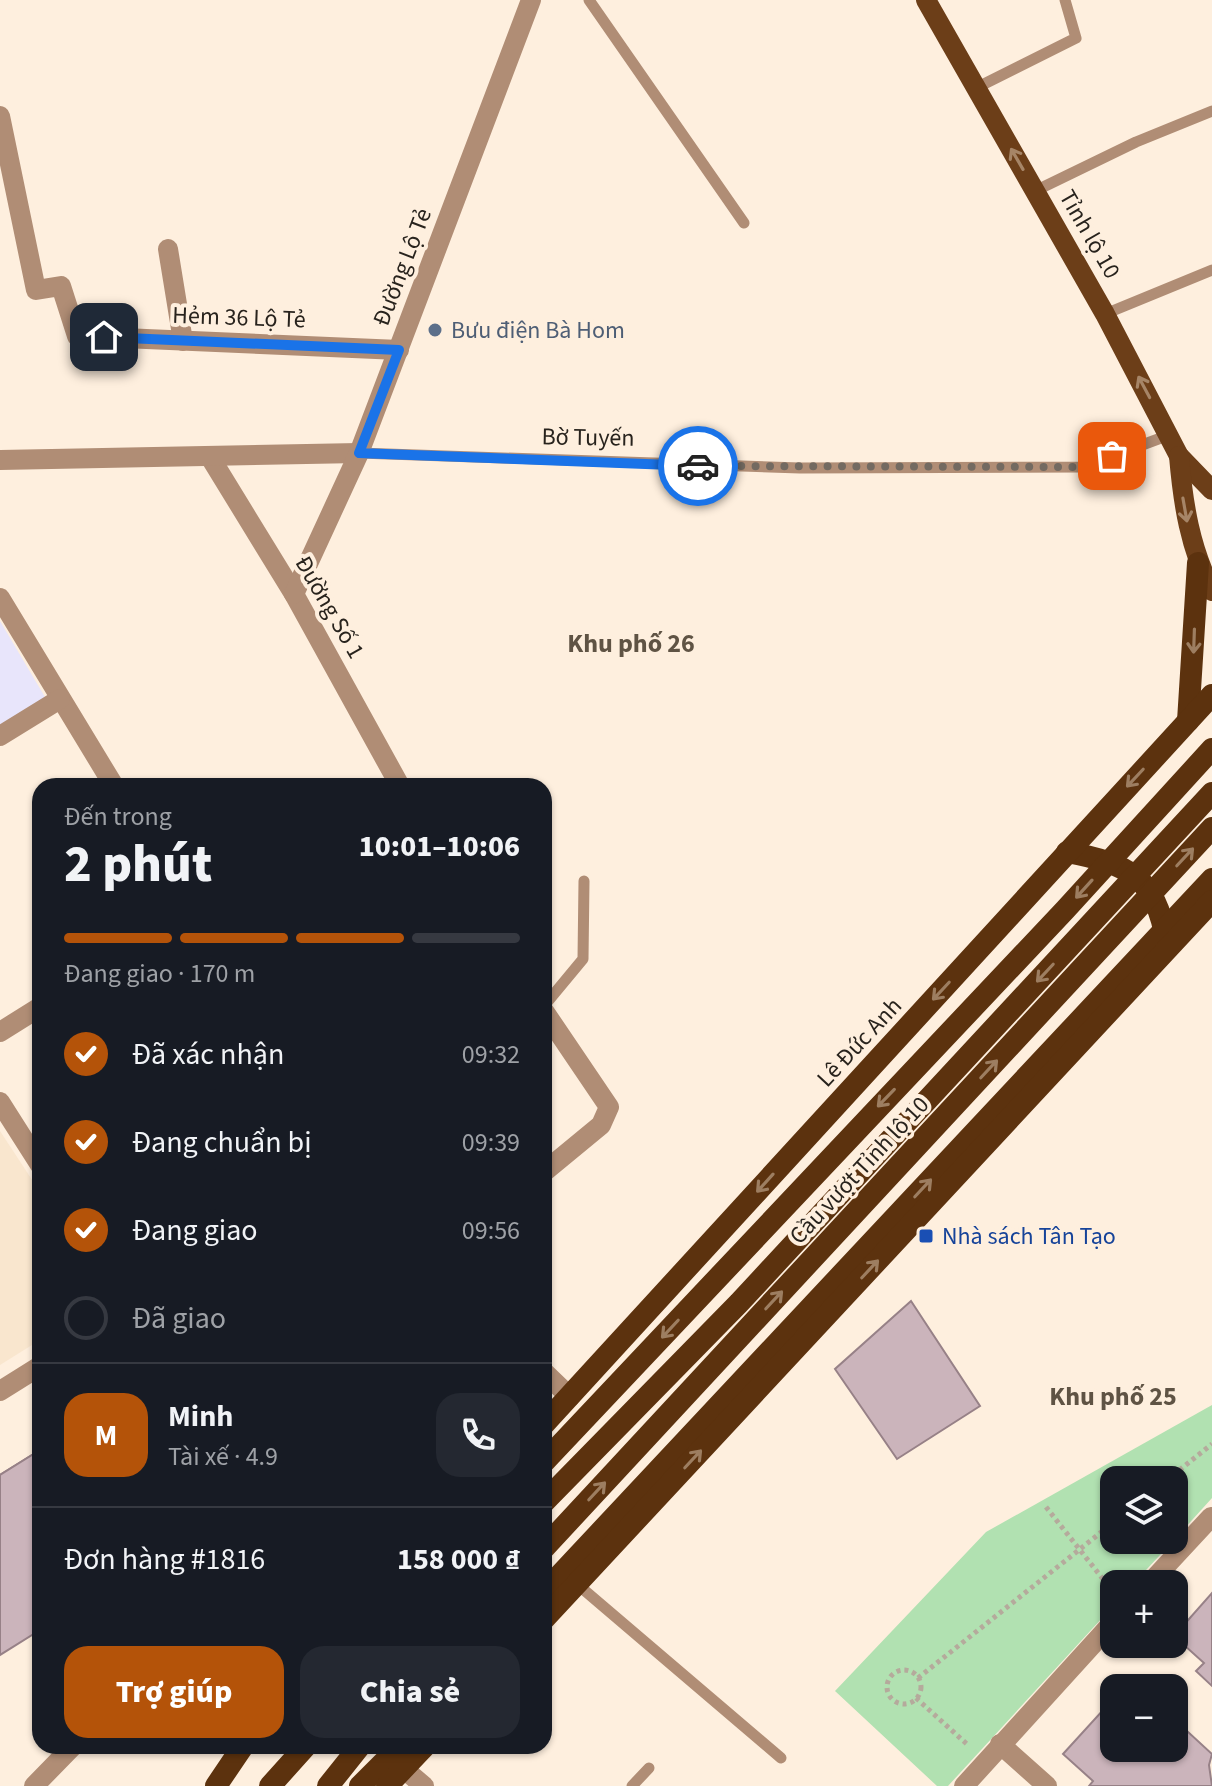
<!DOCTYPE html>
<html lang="vi">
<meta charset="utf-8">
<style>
body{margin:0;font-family:"Source Sans 3",sans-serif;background:#242831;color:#f1f3f6;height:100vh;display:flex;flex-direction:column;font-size:30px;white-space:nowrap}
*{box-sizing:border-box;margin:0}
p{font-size:26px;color:#9ea1a6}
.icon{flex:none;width:44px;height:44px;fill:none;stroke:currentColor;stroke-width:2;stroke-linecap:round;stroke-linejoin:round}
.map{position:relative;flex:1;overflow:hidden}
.details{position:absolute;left:32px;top:778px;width:520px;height:976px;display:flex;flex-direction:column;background:#171b24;border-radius:24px;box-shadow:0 2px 6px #0004}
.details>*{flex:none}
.controls{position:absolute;left:1100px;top:1466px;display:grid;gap:16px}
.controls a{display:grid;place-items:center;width:88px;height:88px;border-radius:16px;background:#171b24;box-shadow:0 2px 6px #0004;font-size:40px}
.pin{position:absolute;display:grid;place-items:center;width:68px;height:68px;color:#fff;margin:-34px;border-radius:16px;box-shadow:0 4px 12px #0006}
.courier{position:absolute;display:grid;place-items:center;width:80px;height:80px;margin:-40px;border:6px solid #1a73e8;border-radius:50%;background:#fff;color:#222;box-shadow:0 2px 10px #0007}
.headline em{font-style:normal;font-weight:800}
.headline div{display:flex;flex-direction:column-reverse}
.headline{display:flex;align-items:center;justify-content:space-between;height:136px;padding:0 32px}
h1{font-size:52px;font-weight:800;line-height:60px}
.bar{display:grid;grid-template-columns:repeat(4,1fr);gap:12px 8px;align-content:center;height:96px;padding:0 32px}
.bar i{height:10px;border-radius:6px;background:#363941}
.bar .on{background:#b45309}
.bar p{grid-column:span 4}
.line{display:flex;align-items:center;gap:20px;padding:0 32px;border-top:2px solid #363941}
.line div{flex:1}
.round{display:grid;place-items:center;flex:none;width:84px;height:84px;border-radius:24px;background:#242831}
ol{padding:0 32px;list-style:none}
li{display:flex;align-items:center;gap:24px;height:88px}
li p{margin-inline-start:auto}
li .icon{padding:8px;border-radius:50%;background:#b45309;color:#fff;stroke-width:4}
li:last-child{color:#9ea1a6}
li i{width:44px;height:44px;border:4px solid #363941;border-radius:50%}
.action{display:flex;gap:16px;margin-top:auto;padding:16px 32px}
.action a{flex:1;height:92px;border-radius:24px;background:#b45309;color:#fff;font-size:32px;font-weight:800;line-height:92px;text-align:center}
.action a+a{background:#242831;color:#f1f3f6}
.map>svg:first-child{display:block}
.built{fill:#f9e6ce}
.education{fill:#e8e5fb}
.green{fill:#b1e1b1}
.building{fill:#cbb4bb;stroke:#978187;stroke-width:2}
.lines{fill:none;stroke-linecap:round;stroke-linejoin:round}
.path{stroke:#b5aa9c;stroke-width:5;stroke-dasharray:4 4;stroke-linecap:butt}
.service{stroke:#b08d75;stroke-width:11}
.minor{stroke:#b08d75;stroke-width:20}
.primary{stroke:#6c3e18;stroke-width:20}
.trunk{stroke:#5c320e;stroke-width:22}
.oneway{stroke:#a68567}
.oneway2{stroke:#9d7e61}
.done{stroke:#736a61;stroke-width:8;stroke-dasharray:0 14.4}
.route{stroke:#1a73e8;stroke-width:10}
.service-dot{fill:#5c6f8a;stroke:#feefde;stroke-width:3}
.transit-dot{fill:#1a4fb4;stroke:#feefde;stroke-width:3}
.labels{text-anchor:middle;stroke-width:8;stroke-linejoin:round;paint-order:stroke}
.street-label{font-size:24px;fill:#28231d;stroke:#feefde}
.service-label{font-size:24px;fill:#4e5e75;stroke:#feefde;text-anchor:start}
.transit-label{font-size:24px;fill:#164399;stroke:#feefde;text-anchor:start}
.neighbourhood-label{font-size:26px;font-weight:bold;fill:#5f5344;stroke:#feefde}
</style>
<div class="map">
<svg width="1212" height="1786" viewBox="0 0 1212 1786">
<rect width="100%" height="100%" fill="#feefde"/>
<path class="built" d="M0,1131L40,1192V1340L0,1365Z"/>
<path class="education" d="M0,621L45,697L0,725Z"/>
<path class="green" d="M1212,1405V1498L1174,1540V1480H1114V1540H1174L1133,1584H1114V1605L948,1786H937L835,1691L986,1532Z"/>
<g class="building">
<path d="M911,1301L980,1406L897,1459L835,1369Z"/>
<path d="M40,1450V1589L0,1525V1475Z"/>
<path d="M40,1450V1630L0,1655V1475Z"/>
<path d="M1212,1593V1686L1196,1671L1204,1663L1174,1636Z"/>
<path d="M1114,1698V1748H1174V1719L1212,1754L1209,1765L1212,1786H1089L1093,1781L1063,1754Z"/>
</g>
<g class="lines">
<g class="path">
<path d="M1167,1480L1212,1444"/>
<path d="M1046,1507L1114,1593"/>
<circle cx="904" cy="1687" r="17"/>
<path d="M918,1678L1114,1522"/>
<path d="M916,1698L969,1746"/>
</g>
<g class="service">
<path d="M589,0L744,223"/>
<path d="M976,88L1076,38L1065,0"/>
<path d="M1035,191L1136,142L1212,111"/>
<path d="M1105,314L1212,270"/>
<path d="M359,453L800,468L1083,467L1169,435"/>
<path d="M544,1006L583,959L584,881"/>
<path d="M577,1584L781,1758"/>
<path d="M632,1786L649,1768"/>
</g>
<g class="minor">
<path d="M0,116L36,290L61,286L77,336L399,350"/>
<path d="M168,249L183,341"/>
<path d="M210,457L294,594L400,786"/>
<path d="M0,460L359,453"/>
<path d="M294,594L359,453L531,0"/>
<path d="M0,598L114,786"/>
<path d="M0,736L60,699"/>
<path d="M544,1011L609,1107L601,1125L544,1172"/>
<path d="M0,1032L40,1007"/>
<path d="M0,1102L40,1165"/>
<path d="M544,1372L570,1397"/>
<path d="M0,1391L40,1366"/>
<path d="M1149,1584L1211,1517"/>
<path d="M1000,1744L1047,1786"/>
<path d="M404,1769L424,1786"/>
<path d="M34,1786L73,1746"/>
<path d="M964,1786L1114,1621"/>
</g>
<g class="primary">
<path d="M926,0L1105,314L1179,456L1212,490"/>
<path d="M1179,456C1183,504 1190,548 1212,591"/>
</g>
<g class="trunk">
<path d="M1188,721L1198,563"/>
<path d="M1067,852C1126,863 1157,877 1166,941"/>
<path d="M544,1424L1212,695"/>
<path d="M544,1462L1065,910L1212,749"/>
<path d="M544,1502L739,1303L1212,793"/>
<path d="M544,1548L1212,828"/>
<path d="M544,1592L1212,879"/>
<path d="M544,1619L1212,901"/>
<path d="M216,1786L243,1746"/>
<path d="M270,1786L306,1746"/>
<path d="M328,1786L360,1746"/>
<path d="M360,1786L400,1746"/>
<path d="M387,1786L425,1746"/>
</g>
</g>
<defs><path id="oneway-shaft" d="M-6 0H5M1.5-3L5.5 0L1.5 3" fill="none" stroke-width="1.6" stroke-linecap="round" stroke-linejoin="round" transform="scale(2)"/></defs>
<g class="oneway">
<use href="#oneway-shaft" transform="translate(1017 159) rotate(-120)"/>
<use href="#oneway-shaft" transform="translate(1144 387) rotate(-118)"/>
<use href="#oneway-shaft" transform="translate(1185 510) rotate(80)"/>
</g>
<g class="oneway2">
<use href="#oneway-shaft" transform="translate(1194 641) rotate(92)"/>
<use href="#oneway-shaft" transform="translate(1135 778) rotate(133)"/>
<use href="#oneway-shaft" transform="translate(1185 857) rotate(-47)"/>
<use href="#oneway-shaft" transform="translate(1084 889) rotate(132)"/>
<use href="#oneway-shaft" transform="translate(1045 973) rotate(133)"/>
<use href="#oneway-shaft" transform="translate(941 991) rotate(133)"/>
<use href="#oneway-shaft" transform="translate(989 1069) rotate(-47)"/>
<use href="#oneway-shaft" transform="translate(886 1098) rotate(134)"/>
<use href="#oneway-shaft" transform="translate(765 1183) rotate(132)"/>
<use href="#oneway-shaft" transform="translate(923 1188) rotate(-47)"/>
<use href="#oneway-shaft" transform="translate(870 1269) rotate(-47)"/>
<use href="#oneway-shaft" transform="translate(774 1300) rotate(-47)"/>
<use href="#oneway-shaft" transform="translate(670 1329) rotate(133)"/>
<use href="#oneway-shaft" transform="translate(693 1459) rotate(-47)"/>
<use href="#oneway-shaft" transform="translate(597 1491) rotate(-47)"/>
</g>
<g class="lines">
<path class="done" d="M698,466L1083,467L1112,456"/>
<path class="route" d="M104,337L399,350L359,453L698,466"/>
</g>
<circle class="service-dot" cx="435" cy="330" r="8"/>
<rect class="transit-dot" x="918" y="1228" width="16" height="16" rx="4"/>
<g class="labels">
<g class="street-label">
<text transform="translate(1090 234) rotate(60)" y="8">Tỉnh lộ 10</text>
<text transform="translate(402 267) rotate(-69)" y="8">Đường Lộ Tẻ</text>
<text transform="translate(239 317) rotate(2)" y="8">Hẻm 36 Lộ Tẻ</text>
<text transform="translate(588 437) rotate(1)" y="8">Bờ Tuyến</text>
<text transform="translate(330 607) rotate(60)" y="8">Đường Số 1</text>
<text transform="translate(859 1042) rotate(-47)" y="8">Lê Đức Anh</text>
<text transform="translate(859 1170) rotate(-47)" y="8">Cầu vượt Tỉnh lộ 10</text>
</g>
<g class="service-label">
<text x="451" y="338">Bưu điện Bà Hom</text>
</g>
<g class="transit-label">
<text x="942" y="1244">Nhà sách Tân Tạo</text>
</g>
<g class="neighbourhood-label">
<text x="631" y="652">Khu phố 26</text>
<text x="1113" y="1405">Khu phố 25</text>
</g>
</g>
</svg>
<div class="controls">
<a><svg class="icon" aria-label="layers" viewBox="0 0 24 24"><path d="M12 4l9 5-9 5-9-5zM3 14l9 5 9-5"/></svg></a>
<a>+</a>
<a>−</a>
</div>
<div class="pin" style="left:1112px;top:456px;background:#ea580c"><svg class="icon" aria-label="bag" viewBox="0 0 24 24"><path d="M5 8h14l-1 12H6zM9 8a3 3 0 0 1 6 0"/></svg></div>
<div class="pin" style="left:104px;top:337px;background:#1f2937"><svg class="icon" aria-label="home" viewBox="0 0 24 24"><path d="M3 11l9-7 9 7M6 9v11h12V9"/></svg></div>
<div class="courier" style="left:698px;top:466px"><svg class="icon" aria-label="car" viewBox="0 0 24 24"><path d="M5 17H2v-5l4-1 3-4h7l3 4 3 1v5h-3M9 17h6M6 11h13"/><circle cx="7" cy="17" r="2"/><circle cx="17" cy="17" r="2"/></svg></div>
<section class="details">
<div class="headline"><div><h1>2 phút</h1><p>Đến trong</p></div><em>10:01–10:06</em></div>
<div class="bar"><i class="on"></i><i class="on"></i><i class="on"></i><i></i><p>Đang giao · 170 m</p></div>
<ol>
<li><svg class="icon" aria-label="check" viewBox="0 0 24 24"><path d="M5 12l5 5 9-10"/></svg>Đã xác nhận<p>09:32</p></li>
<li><svg class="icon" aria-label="check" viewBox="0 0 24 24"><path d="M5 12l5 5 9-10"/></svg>Đang chuẩn bị<p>09:39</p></li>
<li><svg class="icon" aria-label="check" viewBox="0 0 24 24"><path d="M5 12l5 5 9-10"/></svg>Đang giao<p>09:56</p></li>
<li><i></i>Đã giao</li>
</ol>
<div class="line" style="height:144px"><b class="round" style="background:#b45309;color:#fff">M</b><div><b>Minh</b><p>Tài xế · 4.9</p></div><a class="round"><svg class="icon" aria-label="phone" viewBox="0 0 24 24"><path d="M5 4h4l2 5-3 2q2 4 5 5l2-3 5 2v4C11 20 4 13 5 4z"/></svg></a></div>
<div class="line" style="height:104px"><div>Đơn hàng #1816</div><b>158 000 ₫</b></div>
<div class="action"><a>Trợ giúp</a><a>Chia sẻ</a></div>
</section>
</div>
